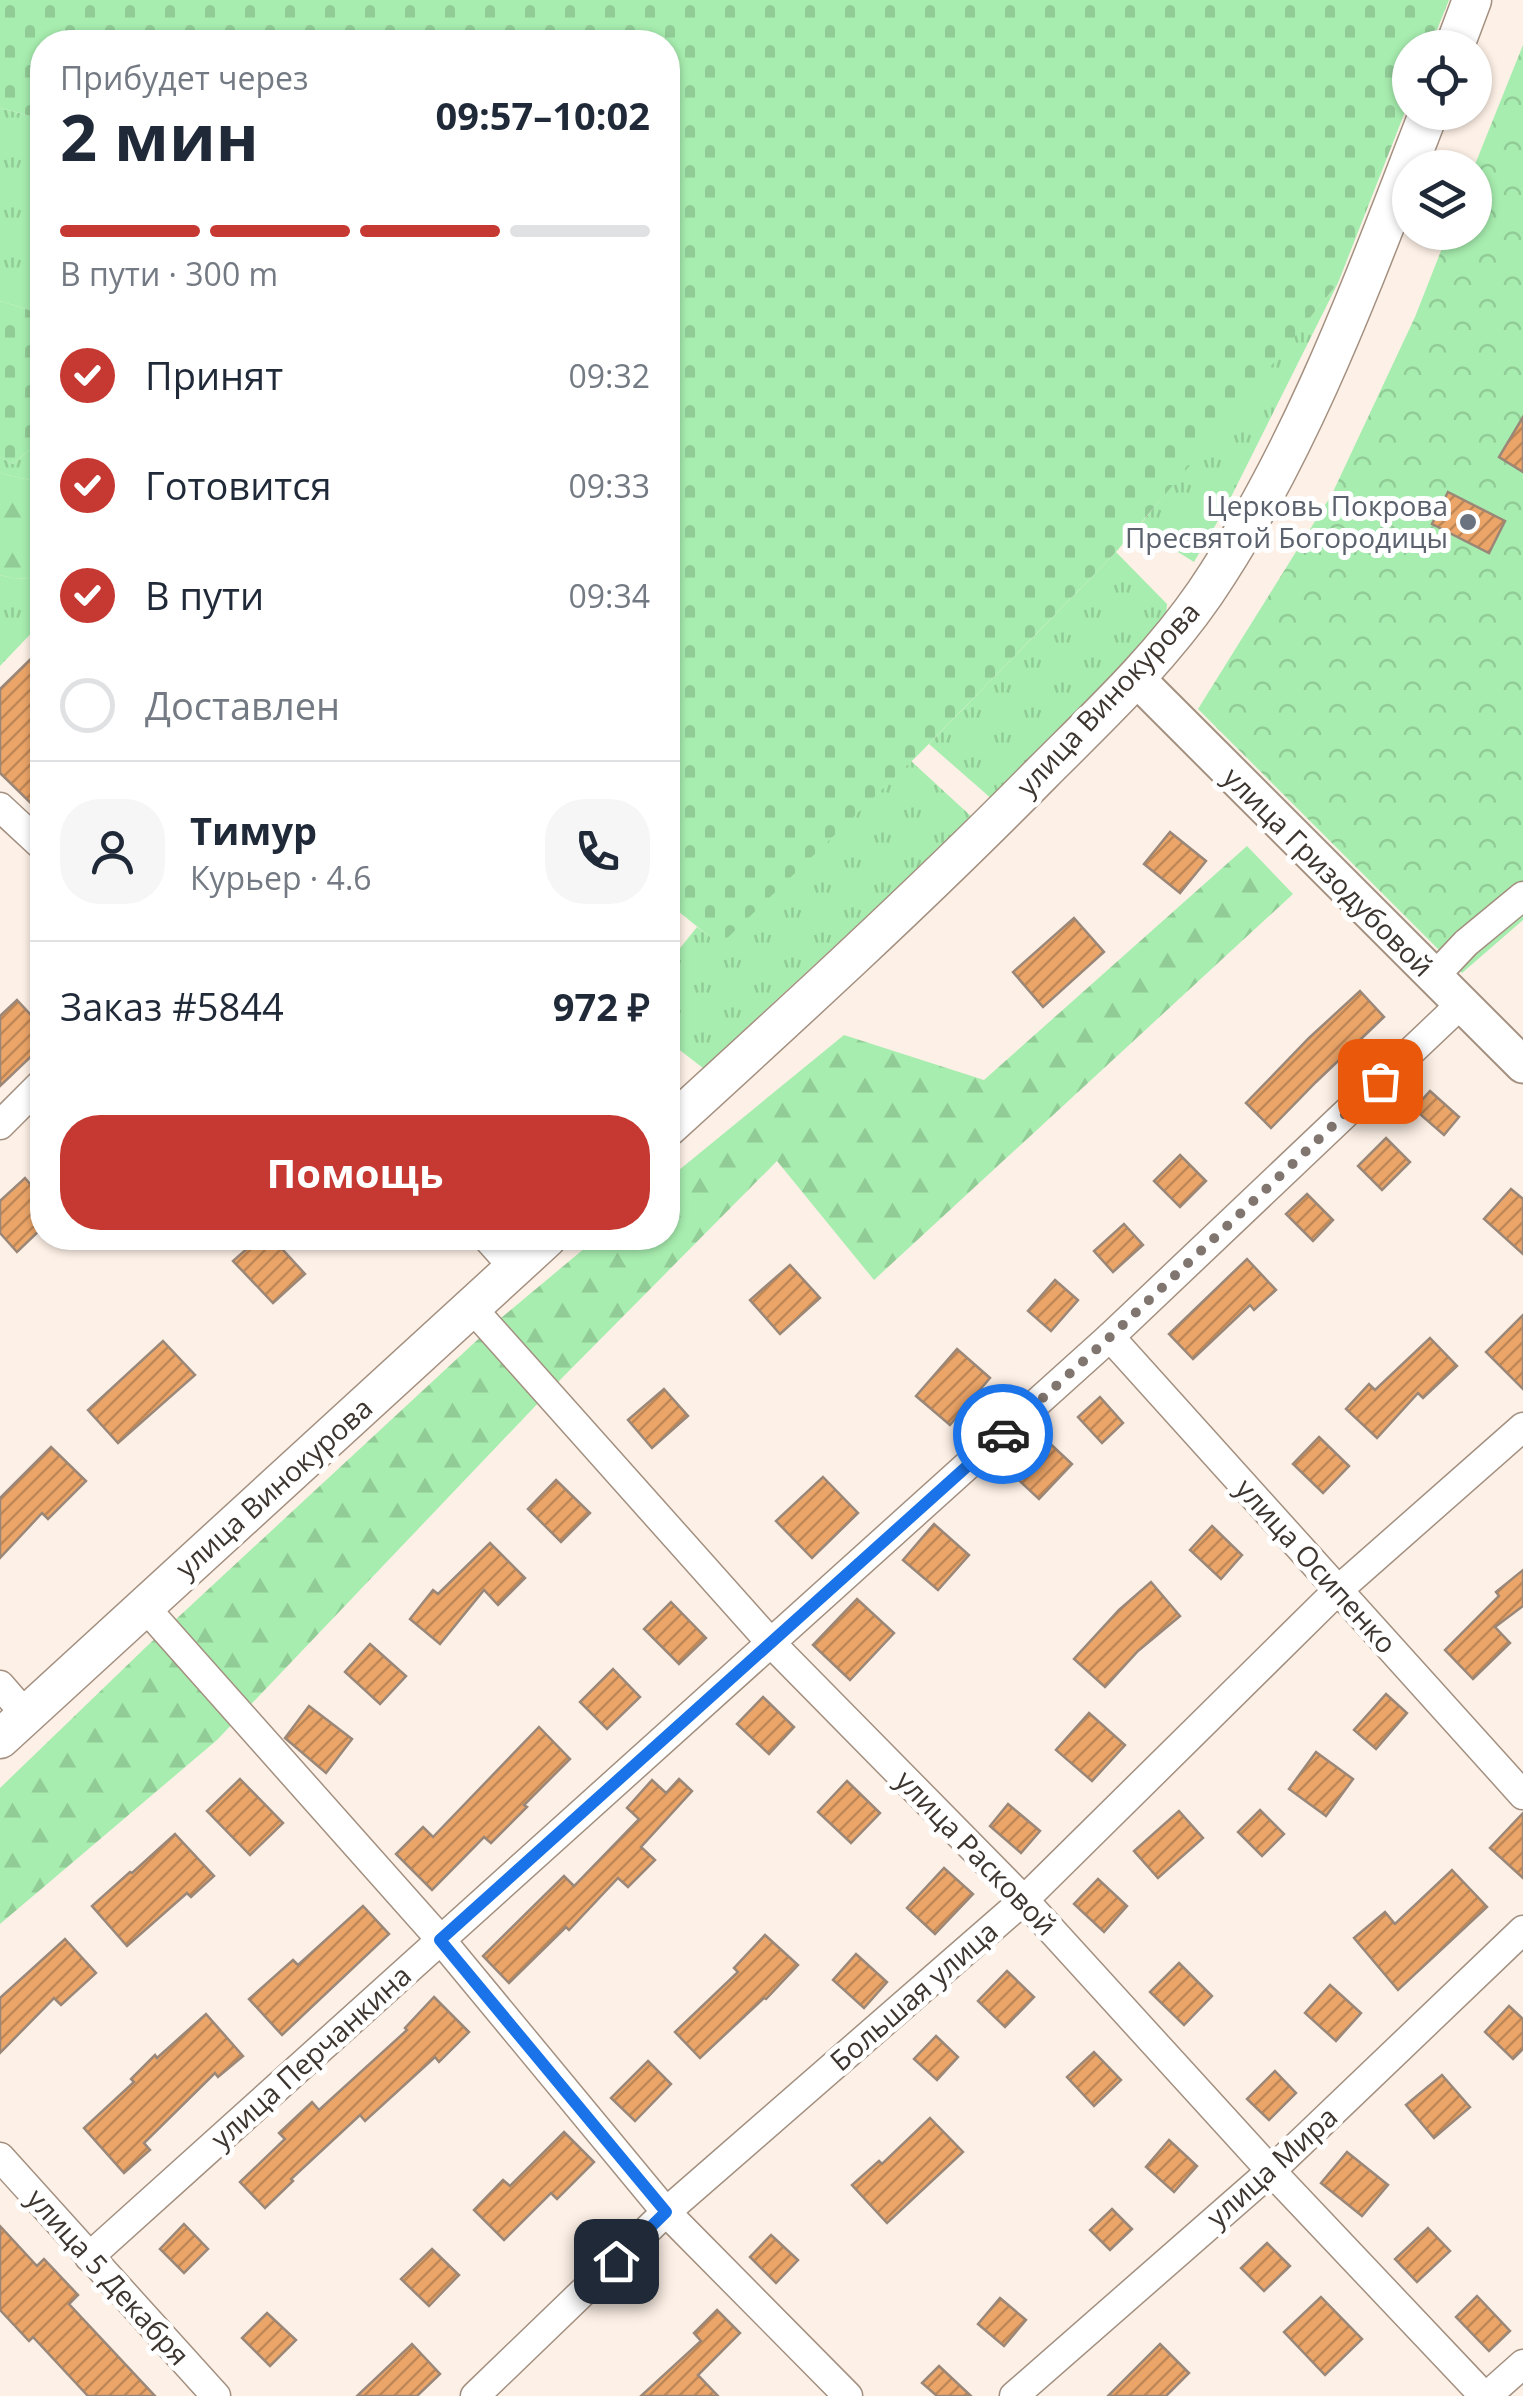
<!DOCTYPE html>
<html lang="ru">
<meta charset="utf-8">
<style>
body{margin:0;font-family:"Open Sans",sans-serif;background:#f6f6f7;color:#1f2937;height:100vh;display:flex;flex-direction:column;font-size:38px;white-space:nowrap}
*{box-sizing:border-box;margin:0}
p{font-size:32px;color:#747a83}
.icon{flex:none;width:55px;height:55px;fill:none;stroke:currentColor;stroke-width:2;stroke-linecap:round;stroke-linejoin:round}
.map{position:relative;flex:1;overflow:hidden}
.drawer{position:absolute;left:30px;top:30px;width:650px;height:1220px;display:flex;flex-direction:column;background:#fff;border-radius:40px;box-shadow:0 2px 8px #0004}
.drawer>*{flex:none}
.tools{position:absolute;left:1392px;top:30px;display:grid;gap:20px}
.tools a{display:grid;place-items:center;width:100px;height:100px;border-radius:50%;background:#fff;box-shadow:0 2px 8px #0004;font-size:50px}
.pin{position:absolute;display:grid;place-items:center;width:85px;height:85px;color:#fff;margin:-42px;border-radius:20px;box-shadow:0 5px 15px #0006}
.courier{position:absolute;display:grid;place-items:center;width:100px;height:100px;margin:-50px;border:8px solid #1a73e8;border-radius:50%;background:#fff;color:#222;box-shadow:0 2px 12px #0007}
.head em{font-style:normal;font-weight:700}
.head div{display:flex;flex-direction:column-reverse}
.head{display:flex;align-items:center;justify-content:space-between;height:170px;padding:0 30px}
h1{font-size:65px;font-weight:700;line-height:75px}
.bar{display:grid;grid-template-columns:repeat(4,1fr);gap:15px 10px;align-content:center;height:120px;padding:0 30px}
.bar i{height:12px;border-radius:8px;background:#e0e1e3}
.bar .active{background:#c63832}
.bar p{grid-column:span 4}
.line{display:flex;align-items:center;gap:25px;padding:0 30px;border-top:2px solid #e0e1e3}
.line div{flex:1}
.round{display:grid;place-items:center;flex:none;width:105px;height:105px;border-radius:40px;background:#f6f6f7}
ol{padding:0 30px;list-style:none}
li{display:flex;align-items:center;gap:30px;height:110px}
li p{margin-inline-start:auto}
li .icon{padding:10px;border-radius:50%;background:#c63832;color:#fff;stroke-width:4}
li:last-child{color:#747a83}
li i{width:55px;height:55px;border:5px solid #e0e1e3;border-radius:50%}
.cta{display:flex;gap:20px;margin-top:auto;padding:20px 30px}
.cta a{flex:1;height:115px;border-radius:40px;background:#c63832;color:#fff;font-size:40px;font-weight:700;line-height:115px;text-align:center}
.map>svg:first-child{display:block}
.grass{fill:url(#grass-tufts)}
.forest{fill:url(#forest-firs)}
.cemetery{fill:url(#cemetery-stones)}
.park{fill:url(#park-crowns)}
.building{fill:url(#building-hatch);stroke:#9b8778;stroke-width:2.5}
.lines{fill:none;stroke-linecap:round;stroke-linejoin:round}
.minor-casing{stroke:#a39080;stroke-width:31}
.tertiary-casing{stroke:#a39080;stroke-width:39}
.secondary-casing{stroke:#a39080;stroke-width:41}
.minor{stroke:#fff;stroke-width:28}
.tertiary{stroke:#fff;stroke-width:35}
.secondary{stroke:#fff;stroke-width:38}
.done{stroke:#80766f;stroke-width:10;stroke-dasharray:0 18}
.route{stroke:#1a73e8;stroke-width:12}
.worship-dot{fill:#6b7280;stroke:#fff;stroke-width:4}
.labels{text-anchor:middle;stroke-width:10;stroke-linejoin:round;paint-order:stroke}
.worship-label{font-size:28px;fill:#5b616d;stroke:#fff;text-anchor:end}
.street-label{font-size:28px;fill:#3d352f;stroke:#fff}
</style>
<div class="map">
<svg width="1523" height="2396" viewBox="0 0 1523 2396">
<defs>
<pattern id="grass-tufts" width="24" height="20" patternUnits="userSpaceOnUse" patternTransform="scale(2.5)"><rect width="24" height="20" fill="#a7edaf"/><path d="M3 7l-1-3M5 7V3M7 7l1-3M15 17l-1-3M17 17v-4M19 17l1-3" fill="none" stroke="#91cc97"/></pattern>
<pattern id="forest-firs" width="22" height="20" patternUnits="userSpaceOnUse" patternTransform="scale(2.5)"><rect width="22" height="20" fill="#a7edaf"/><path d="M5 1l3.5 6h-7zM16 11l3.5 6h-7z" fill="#91cc97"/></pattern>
<pattern id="cemetery-stones" width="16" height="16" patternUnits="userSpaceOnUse" patternTransform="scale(2.5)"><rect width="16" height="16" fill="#a7edaf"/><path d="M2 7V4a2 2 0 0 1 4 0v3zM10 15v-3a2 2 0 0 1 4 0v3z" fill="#91cc97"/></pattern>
<pattern id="park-crowns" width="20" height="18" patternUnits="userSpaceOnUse" patternTransform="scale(2.5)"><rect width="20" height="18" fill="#a7edaf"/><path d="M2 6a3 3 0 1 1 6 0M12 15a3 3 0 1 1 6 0" fill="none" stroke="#91cc97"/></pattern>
<pattern id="building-hatch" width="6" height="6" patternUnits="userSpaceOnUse" patternTransform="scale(2.5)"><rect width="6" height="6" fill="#eca568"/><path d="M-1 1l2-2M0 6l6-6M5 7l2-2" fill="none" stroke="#c08756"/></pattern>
</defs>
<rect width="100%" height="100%" fill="#fdf0e6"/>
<g class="grass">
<path d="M0,108L42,119V314L0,301Z"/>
<path d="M1338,283L1226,507L1194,562L1138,527Z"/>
<path d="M42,439V483L0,473V457L13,464Z"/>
<path d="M1116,552L1167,604L1166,618L993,800L929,744Z"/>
<path d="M0,575L15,579L42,577V622L0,666Z"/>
<path d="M911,761L973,818L703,1068L668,1041V963L697,927L720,944Z"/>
</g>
<g class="forest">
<path d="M0,473L42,483V577L15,579L0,575Z"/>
<path d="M1247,846L1293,894L874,1280L777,1161L562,1378L217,1740L0,1924V1788L145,1648L501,1318L597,1238H668V1179L844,1035L984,1080Z"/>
</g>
<g class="cemetery">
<path d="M0,0H1449L1430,47L1410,48V99L1338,283L1197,457L1116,552L919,754L720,945L668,903V42H42V119L0,108Z"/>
<path d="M0,301L42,314V439L13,464L0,457Z"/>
</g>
<path class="park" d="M1523,45V920L1462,973L1198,709L1332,494L1415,317L1448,233L1475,232L1474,167Z"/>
<g class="building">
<path d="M1523,417V472L1499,457Z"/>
<path d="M1448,492L1505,521L1489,553L1432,524Z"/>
<path d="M42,648V814L0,773V689Z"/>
<path d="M1170,832L1206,861L1180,893L1144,864Z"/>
<path d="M1074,918L1104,952L1043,1007L1013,972Z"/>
<path d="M1360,991L1384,1017L1316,1082L1271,1128L1246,1103L1309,1038Z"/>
<path d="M17,1000L42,1027V1046L0,1086V1016Z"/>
<path d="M1430,1091L1459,1117L1444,1135L1414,1109Z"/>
<path d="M1386,1138L1410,1162L1382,1190L1358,1166Z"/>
<path d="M1180,1155L1206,1181L1180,1207L1154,1181Z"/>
<path d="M25,1178L42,1198V1228L17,1252L0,1233V1201Z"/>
<path d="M1511,1189L1523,1199V1254L1484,1219Z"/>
<path d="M1307,1194L1333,1220L1313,1241L1286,1214Z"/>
<path d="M1124,1224L1143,1245L1113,1272L1094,1251Z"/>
<path d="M259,1238H272L305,1274L273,1303L233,1261Z"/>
<path d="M1247,1259L1276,1290L1254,1310L1250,1305L1193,1359L1169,1334Z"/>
<path d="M790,1265L820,1298L780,1334L750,1300Z"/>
<path d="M1055,1280L1078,1300L1051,1331L1028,1311Z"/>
<path d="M1523,1315V1389L1486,1352Z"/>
<path d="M1430,1338L1457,1366L1423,1398L1418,1393L1377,1438L1346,1409L1369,1384L1375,1390Z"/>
<path d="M163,1341L195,1375L118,1443L88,1410Z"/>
<path d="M957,1349L990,1378L950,1425L916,1396Z"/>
<path d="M664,1389L688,1416L652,1448L628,1420Z"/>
<path d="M1100,1397L1123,1423L1102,1443L1078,1417Z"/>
<path d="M1043,1437L1072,1464L1039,1499L1010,1472Z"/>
<path d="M1319,1437L1349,1466L1323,1493L1293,1464Z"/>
<path d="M51,1447L86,1481L48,1519L42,1513L0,1558V1498Z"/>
<path d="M823,1477L858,1513L812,1558L776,1521Z"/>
<path d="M556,1480L590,1513L561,1542L528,1509Z"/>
<path d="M934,1524L969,1555L938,1590L903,1560Z"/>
<path d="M1212,1526L1242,1555L1221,1579L1190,1550Z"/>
<path d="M490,1543L525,1578L498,1605L484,1590L440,1644L410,1619L433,1590L438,1594Z"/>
<path d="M1523,1570V1606L1495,1627L1510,1643L1473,1679L1445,1650L1499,1596L1496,1592Z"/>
<path d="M1151,1582L1180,1616L1138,1651L1105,1687L1074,1659L1119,1610Z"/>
<path d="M857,1599L894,1633L850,1680L813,1645Z"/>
<path d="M671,1602L706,1638L679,1664L644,1629Z"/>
<path d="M370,1644L406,1676L380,1704L345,1672Z"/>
<path d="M613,1669L640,1697L607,1729L580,1702Z"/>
<path d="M1386,1694L1407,1713L1376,1749L1354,1730Z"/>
<path d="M763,1697L794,1727L769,1754L737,1724Z"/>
<path d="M309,1706L352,1739L326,1773L285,1738Z"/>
<path d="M1089,1713L1125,1745L1092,1781L1056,1750Z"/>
<path d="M539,1727L570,1759L524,1805L527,1807L491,1843L484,1837L432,1890L396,1854L423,1827L433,1837Z"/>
<path d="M1316,1752L1353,1779L1326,1816L1289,1789Z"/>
<path d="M240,1779L283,1823L250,1855L207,1811Z"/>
<path d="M679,1779L692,1791L641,1847L655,1860L628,1887L618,1878L569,1930L566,1927L509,1983L483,1956L564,1876L574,1886L639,1819L627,1808L652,1780L666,1793Z"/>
<path d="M847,1781L880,1813L851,1843L818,1812Z"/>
<path d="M1008,1804L1040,1831L1021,1853L990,1826Z"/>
<path d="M1260,1810L1284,1834L1262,1856L1238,1832Z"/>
<path d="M1179,1811L1203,1838L1158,1878L1134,1851Z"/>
<path d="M1523,1813V1878L1490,1848Z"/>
<path d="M175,1834L214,1876L191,1897L187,1893L127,1946L92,1906L130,1872L132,1873Z"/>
<path d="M944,1868L973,1894L935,1934L907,1908Z"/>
<path d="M1452,1870L1487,1907L1398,1990L1354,1938L1385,1912L1395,1924Z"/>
<path d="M1098,1879L1127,1906L1104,1932L1074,1904Z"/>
<path d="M363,1906L389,1934L282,2035L249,1999L293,1960L298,1965Z"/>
<path d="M765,1935L798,1965L766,1999L764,1998L700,2058L675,2032L738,1972L734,1968Z"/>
<path d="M65,1939L96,1973L61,2005L54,1998L0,2053V1998Z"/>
<path d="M856,1954L887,1982L864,2008L833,1980Z"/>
<path d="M1179,1963L1212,1996L1184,2025L1150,1992Z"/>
<path d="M1007,1971L1034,1997L1005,2027L978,2001Z"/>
<path d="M1330,1985L1361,2013L1336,2041L1305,2013Z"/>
<path d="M434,1997L469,2032L439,2062L435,2057L365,2121L360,2115L291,2179L293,2181L265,2208L240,2182L285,2139L279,2133L312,2102L319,2110L407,2030L405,2028Z"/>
<path d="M1509,2006L1523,2019V2049L1513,2059L1485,2032Z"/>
<path d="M206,2014L243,2056L218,2077L215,2073L144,2143L150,2150L124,2173L84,2128L134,2082L131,2079L155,2055L157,2058Z"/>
<path d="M936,2036L958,2057L937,2080L914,2059Z"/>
<path d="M1094,2052L1121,2080L1094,2106L1067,2077Z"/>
<path d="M648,2061L671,2084L635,2121L611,2098Z"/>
<path d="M1275,2071L1296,2093L1269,2120L1247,2099Z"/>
<path d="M1442,2075L1470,2107L1434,2138L1406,2105Z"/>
<path d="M930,2118L963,2152L887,2223L852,2185L879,2161L882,2164Z"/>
<path d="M564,2132L594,2162L557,2199L551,2193L504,2240L474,2210L503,2180L510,2186Z"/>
<path d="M1169,2140L1197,2166L1174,2192L1146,2167Z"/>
<path d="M1347,2152L1388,2185L1362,2216L1321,2183Z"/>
<path d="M1112,2209L1132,2229L1110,2250L1090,2230Z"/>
<path d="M184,2224L208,2249L184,2273L160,2249Z"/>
<path d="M0,2226L37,2266L44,2259L78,2295L69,2304L155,2396H88L33,2337L29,2341L0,2310Z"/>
<path d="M1428,2228L1450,2251L1417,2282L1395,2259Z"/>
<path d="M771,2235L798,2260L776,2283L750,2257Z"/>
<path d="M1267,2243L1290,2266L1264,2291L1241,2268Z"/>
<path d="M432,2249L459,2275L429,2306L401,2279Z"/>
<path d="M1477,2296L1510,2331L1489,2351L1456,2317Z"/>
<path d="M1321,2297L1362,2339L1325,2375L1284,2332Z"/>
<path d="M1000,2298L1026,2320L1004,2346L978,2324Z"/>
<path d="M717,2310L740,2333L698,2375L718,2396H641L701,2341L694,2333Z"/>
<path d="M267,2313L296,2340L270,2366L242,2338Z"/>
<path d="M412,2344L440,2374L417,2396H357Z"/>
<path d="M1160,2344L1189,2373L1166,2396H1108Z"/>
<path d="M939,2366L971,2396H937L922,2383Z"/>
</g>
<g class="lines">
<defs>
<g id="minor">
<path d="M0,807L42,846"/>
<path d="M1433,978L1466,943L1523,896"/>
<path d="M0,1125L42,1083"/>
<path d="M487,1238L514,1268"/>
<path d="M472,1308L771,1643L1024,1900L1271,2171L1484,2396"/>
<path d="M1110,1337L1523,1795"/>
<path d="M144,1606L441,1940L666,2212L848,2396"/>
<path d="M0,1685L26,1715"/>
<path d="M0,2157L216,2396"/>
<path d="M89,2257L1110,1337L1461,1004"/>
<path d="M475,2396L666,2212L1024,1900L1337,1591L1523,1427"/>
<path d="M1014,2396L1271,2171L1523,1930"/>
<path d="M1487,2396L1523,2364"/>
</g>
<path id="tertiary" d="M1136,678L1523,1065"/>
<g id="secondary">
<path d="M1454,48L1472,0"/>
<path d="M668,1127C794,1012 922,895 1042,773C1099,716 1159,660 1205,593C1304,447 1365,276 1429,112"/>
<path d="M0,1739L547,1238"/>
</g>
</defs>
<use href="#minor" class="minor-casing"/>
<use href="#tertiary" class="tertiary-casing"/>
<use href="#secondary" class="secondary-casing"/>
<use href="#minor" class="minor"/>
<use href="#tertiary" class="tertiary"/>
<use href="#secondary" class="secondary"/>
</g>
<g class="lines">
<path class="done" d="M1003,1434L1110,1337L1380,1081"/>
<path class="route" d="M616,2261L666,2212L440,1940L1003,1434"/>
</g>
<circle class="worship-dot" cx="1468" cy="522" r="10"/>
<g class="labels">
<g class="worship-label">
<text x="1448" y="516">Церковь Покрова<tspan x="1448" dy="32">Пресвятой Богородицы</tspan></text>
</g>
<g class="street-label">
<text transform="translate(1108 699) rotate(-47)" y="10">улица Винокурова</text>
<text transform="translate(1328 872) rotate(45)" y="10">улица Гризодубовой</text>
<text transform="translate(274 1488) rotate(-42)" y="10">улица Винокурова</text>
<text transform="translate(1316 1566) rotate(48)" y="10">улица Осипенко</text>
<text transform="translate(976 1853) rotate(46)" y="10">улица Расковой</text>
<text transform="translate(914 1996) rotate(-41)" y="10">Большая улица</text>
<text transform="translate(311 2057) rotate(-42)" y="10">улица Перчанкина</text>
<text transform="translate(1272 2167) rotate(-42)" y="10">улица Мира</text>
<text transform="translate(108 2277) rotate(48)" y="10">улица 5 Декабря</text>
</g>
</g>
</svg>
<div class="tools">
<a><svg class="icon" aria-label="locate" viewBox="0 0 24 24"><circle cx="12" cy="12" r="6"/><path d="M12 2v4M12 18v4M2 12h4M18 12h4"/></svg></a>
<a><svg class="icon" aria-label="layers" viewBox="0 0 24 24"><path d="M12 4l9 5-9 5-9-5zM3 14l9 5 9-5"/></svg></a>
</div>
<div class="pin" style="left:1380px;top:1081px;background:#ea580c"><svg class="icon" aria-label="bag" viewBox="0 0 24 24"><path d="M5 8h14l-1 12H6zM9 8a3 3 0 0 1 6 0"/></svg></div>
<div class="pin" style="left:616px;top:2261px;background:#1f2937"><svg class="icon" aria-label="home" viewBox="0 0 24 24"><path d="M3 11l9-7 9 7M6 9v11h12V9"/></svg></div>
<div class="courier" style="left:1003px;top:1434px"><svg class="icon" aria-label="car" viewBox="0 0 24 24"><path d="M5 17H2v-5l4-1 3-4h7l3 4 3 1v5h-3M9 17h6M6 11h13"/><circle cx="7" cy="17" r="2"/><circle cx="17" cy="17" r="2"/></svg></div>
<section class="drawer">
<div class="head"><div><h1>2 мин</h1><p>Прибудет через</p></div><em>09:57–10:02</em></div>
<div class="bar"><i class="active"></i><i class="active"></i><i class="active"></i><i></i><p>В пути · 300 m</p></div>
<ol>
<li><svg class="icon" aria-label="check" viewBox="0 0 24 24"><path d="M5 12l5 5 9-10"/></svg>Принят<p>09:32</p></li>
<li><svg class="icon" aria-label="check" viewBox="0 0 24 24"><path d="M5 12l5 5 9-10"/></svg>Готовится<p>09:33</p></li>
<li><svg class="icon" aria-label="check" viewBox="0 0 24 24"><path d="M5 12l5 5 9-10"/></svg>В пути<p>09:34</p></li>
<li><i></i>Доставлен</li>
</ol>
<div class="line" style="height:180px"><a class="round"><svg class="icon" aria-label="person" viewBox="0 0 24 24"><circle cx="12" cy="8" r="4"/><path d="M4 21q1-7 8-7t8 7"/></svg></a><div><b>Тимур</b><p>Курьер · 4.6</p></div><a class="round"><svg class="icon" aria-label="phone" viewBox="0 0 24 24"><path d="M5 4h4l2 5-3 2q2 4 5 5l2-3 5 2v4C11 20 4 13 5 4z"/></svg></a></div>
<div class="line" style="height:130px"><div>Заказ #5844</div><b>972 ₽</b></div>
<div class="cta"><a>Помощь</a></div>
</section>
</div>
